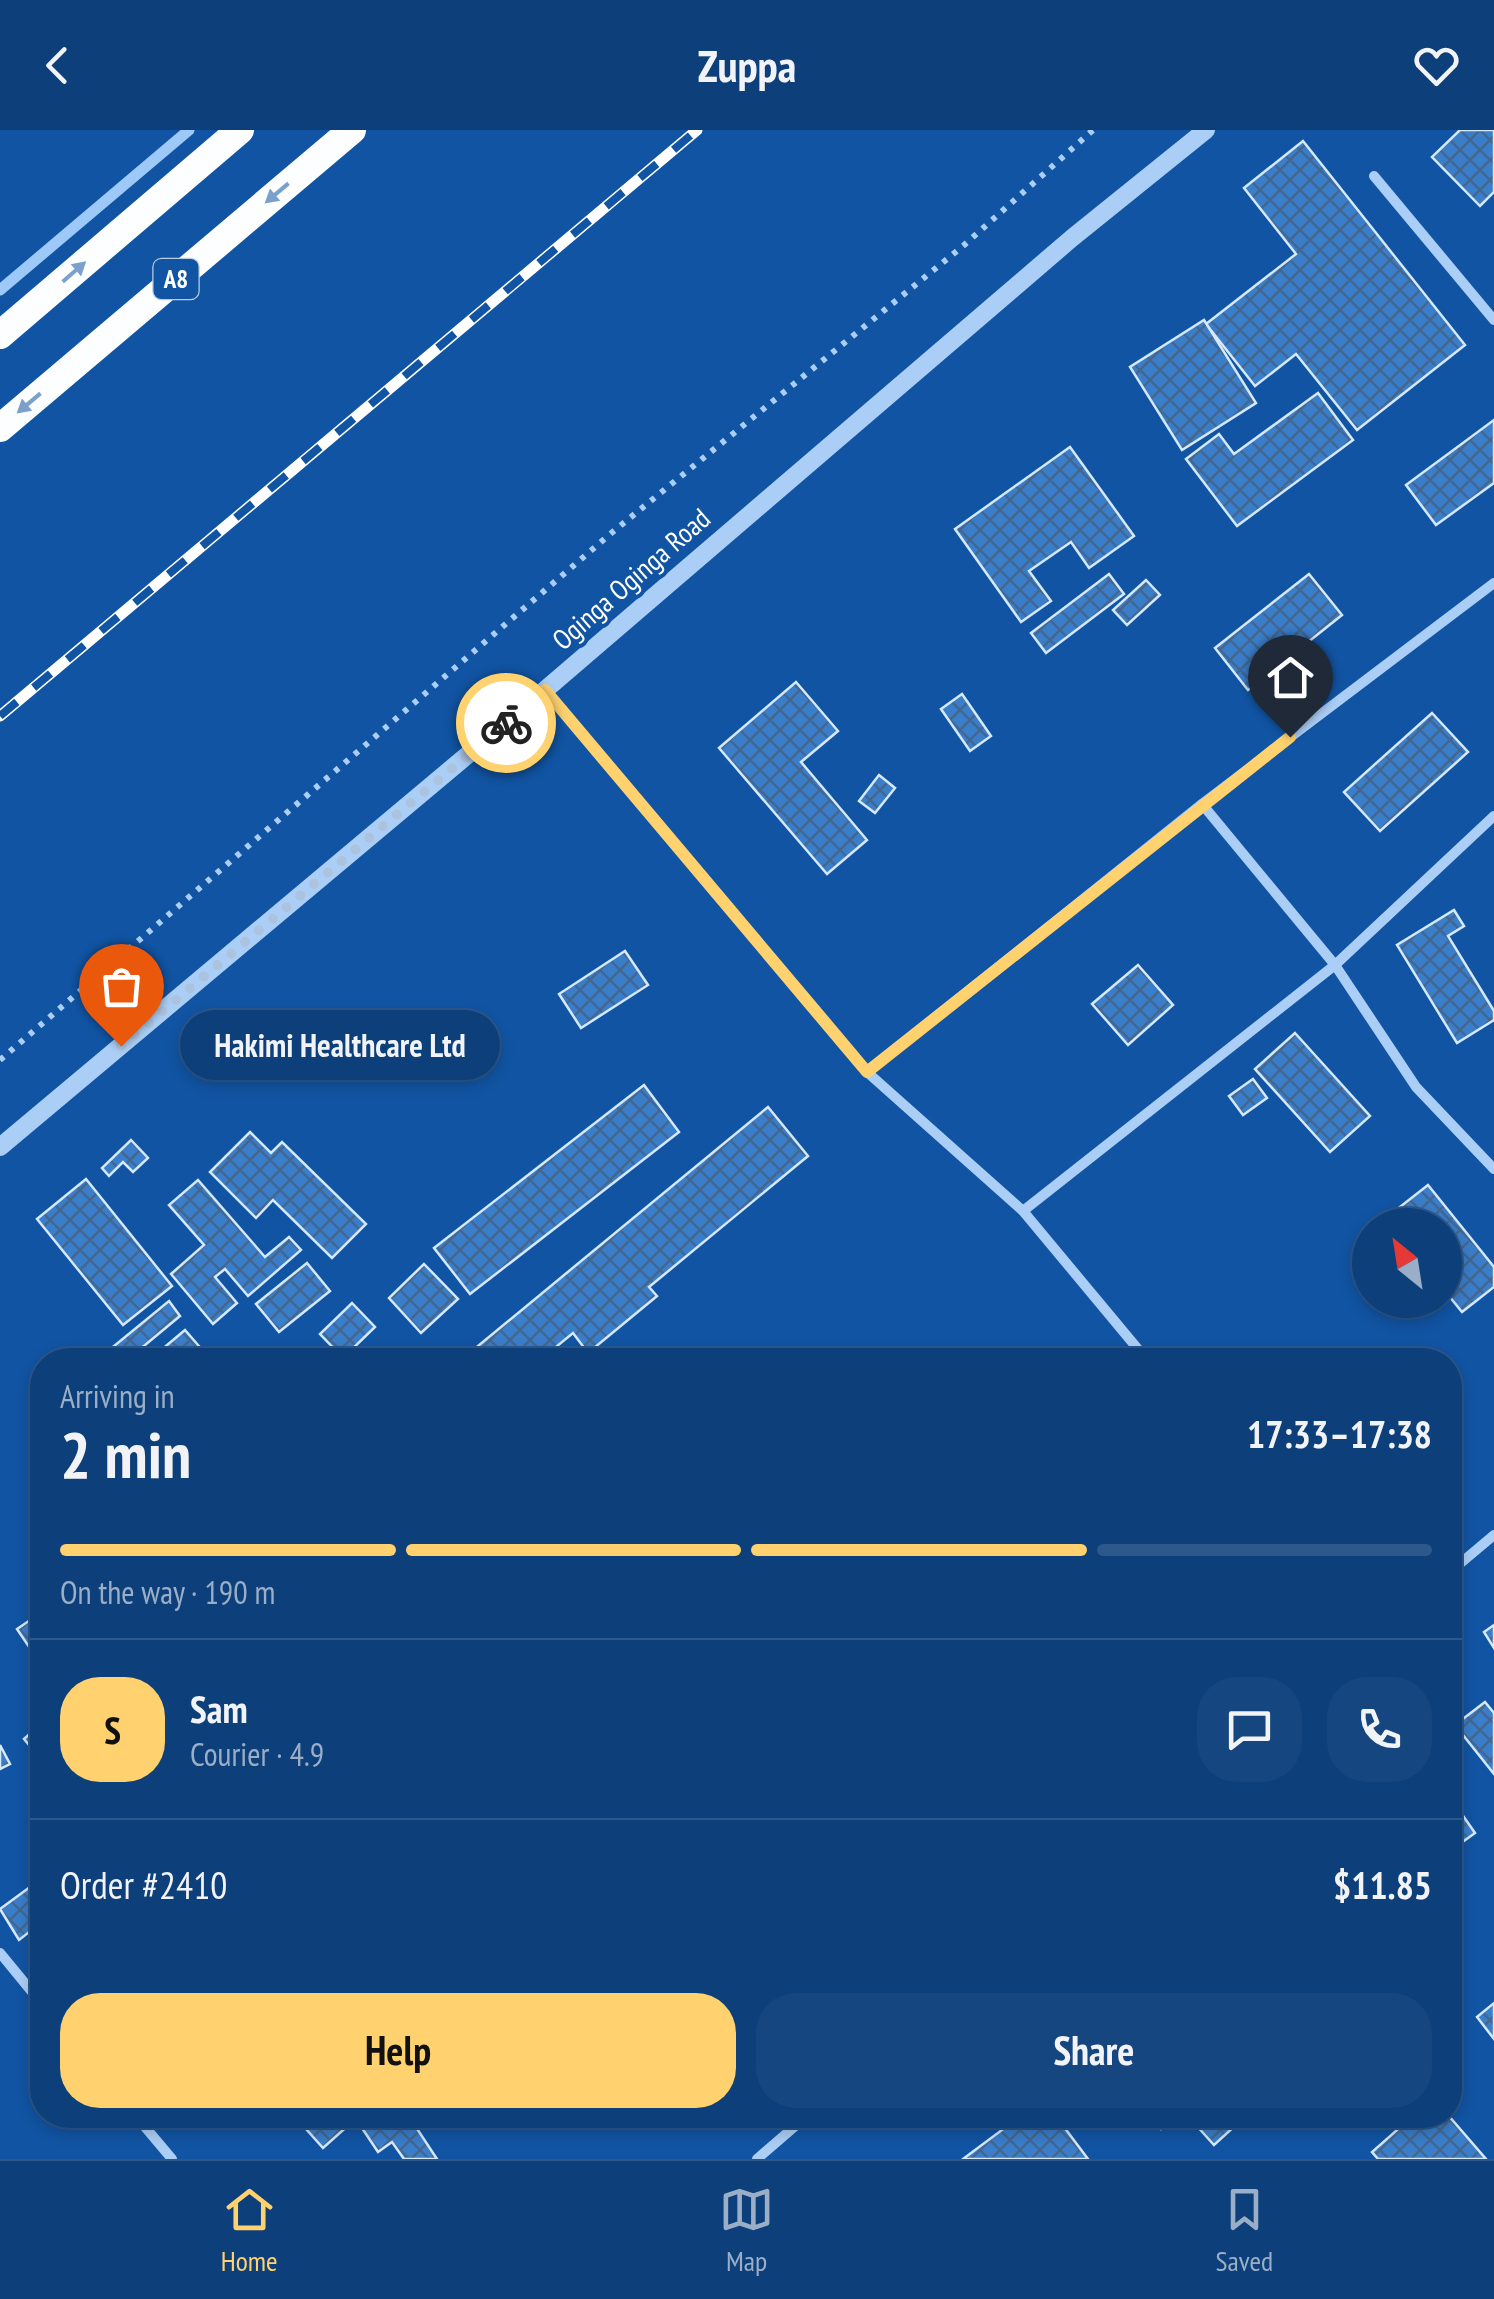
<!DOCTYPE html>
<meta charset="utf-8">
<style>
body{margin:0;font-family:"PT Sans Narrow",sans-serif;background:#16467f;color:#f1f3f6;height:100vh;display:flex;flex-direction:column;font-size:38px;white-space:nowrap}
*{box-sizing:border-box;margin:0}
p{font-size:32px;color:#9aafc7}
.icon{flex:none;width:55px;height:55px;fill:none;stroke:currentColor;stroke-width:2;stroke-linecap:round;stroke-linejoin:round}
.map{position:relative;flex:1;overflow:hidden}
.side{position:absolute;left:30px;top:1218px;width:1432px;height:780px;display:flex;flex-direction:column;background:#0d3f7a;border-radius:40px;box-shadow:0 5px 15px #0003,0 0 0 2px #2d588b}
.side>*{flex:none}
.needle{width:65px;rotate:330deg}
.controls{position:absolute;left:1352px;top:1078px;display:grid;gap:20px}
.controls a{display:grid;place-items:center;width:110px;height:110px;border-radius:50%;background:#0d3f7a;box-shadow:0 5px 15px #0003,0 0 0 2px #2d588b;font-size:50px}
.pin{position:absolute;display:grid;place-items:center;width:85px;height:85px;color:#fff;margin:-102px -42px;border-radius:50% 50% 50% 0;rotate:-45deg;box-shadow:0 0 10px #0007}
.pin .icon{rotate:45deg}
.courier{position:absolute;display:grid;place-items:center;width:100px;height:100px;margin:-50px;border:8px solid #ffd26f;border-radius:50%;background:#fff;color:#222;box-shadow:0 2px 12px #0007}
.bubble{position:absolute;height:70px;border-radius:35px;background:#0d3f7a;box-shadow:0 5px 15px #0003,0 0 0 2px #2d588b;font-size:32px;font-weight:700;line-height:70px;text-align:center}
.summary em{font-style:normal;font-weight:700}
.summary div{display:flex;flex-direction:column-reverse}
.summary{display:flex;align-items:center;justify-content:space-between;height:170px;padding:0 30px}
h1{font-size:65px;font-weight:700;line-height:75px}
.bar{display:grid;grid-template-columns:repeat(4,1fr);gap:15px 10px;align-content:center;height:120px;padding:0 30px}
.bar i{height:12px;border-radius:8px;background:#2d588b}
.bar .on{background:#ffd26f}
.bar p{grid-column:span 4}
.line{display:flex;align-items:center;gap:25px;padding:0 30px;border-top:2px solid #2d588b}
.line div{flex:1}
.round{display:grid;place-items:center;flex:none;width:105px;height:105px;border-radius:40px;background:#16467f}
.button{display:flex;gap:20px;margin-top:auto;padding:20px 30px}
.button a{flex:1;height:115px;border-radius:40px;background:#ffd26f;color:#111;font-size:40px;font-weight:700;line-height:115px;text-align:center}
.button a+a{background:#16467f;color:#f1f3f6}
header{display:flex;justify-content:space-between;align-items:center;height:130px;padding:0 30px;background:#0d3f7a;font-size:45px;font-weight:700}
.tab-bar{display:flex;justify-content:space-around;align-items:center;height:140px;border-top:2px solid #2d588b;background:#0d3f7a;font-size:28px;color:#9aafc7}
.tab-bar a{display:grid;justify-items:center;gap:5px}
.tab-bar .on{color:#ffd26f}
.map>svg:first-child{display:block}
.lines{fill:none;stroke-linecap:round;stroke-linejoin:round}
.stream{stroke:#9dc9f9;stroke-width:11}
.building{fill:url(#building-cross-hatch);stroke:#d4e8fe;stroke-width:2.5}
.path{stroke:#abcef6;stroke-width:6;stroke-dasharray:5 8;stroke-linecap:butt}
.minor{stroke:#abcef6;stroke-width:10}
.tertiary{stroke:#abcef6;stroke-width:18}
.trunk{stroke:#fcfeff;stroke-width:28}
.rail-casing{stroke:#fff;stroke-width:11}
.rail{stroke:#1154a3;stroke-width:8;stroke-dasharray:22;stroke-linecap:butt}
.oneway{fill:#7ba0cc}
.done{stroke:#acc3df;stroke-width:10;stroke-dasharray:0 18}
.route{stroke:#ffd26f;stroke-width:12}
.labels{text-anchor:middle;stroke-width:8;stroke-linejoin:round;paint-order:stroke}
.shield{fill:#1154a3;stroke:#b8cce3;stroke-width:2.5}
.shield-label{font-size:25px;font-weight:bold;fill:#fff}
.street-label{font-size:28px;fill:#fff;stroke:#1154a3}
</style>
<header><svg class="icon" aria-label="back" viewBox="0 0 24 24"><path d="M15 5l-7 7 7 7"/></svg>Zuppa<svg class="icon" aria-label="heart" viewBox="0 0 24 24"><path d="M12 20l-8-8c-3-5 5-10 8-4 3-6 11-1 8 4z"/></svg></header>
<div class="map">
<svg width="1494" height="2029" viewBox="0 0 1494 2029">
<defs>
<pattern id="building-cross-hatch" width="8" height="8" patternUnits="userSpaceOnUse" patternTransform="scale(2.5)"><rect width="8" height="8" fill="#3a7dc9"/><path d="M0 0l8 8M0 8l8-8" fill="none" stroke="#426791"/></pattern>
</defs>
<rect width="100%" height="100%" fill="#1154a3"/>
<g class="lines">
<path class="stream" d="M0,160L189,0"/>
</g>
<g class="building">
<path d="M1460,0H1494V62L1480,76L1432,27Z"/>
<path d="M1303,11L1465,215L1357,300L1296,224L1255,256L1206,194L1296,124L1244,58Z"/>
<path d="M1204,190L1256,273L1182,320L1130,237Z"/>
<path d="M1318,263L1353,310L1237,396L1186,329L1219,304L1234,324Z"/>
<path d="M1494,290V353L1436,395L1406,355Z"/>
<path d="M1070,317L1134,406L1089,438L1071,412L1029,441L1051,471L1021,492L955,399Z"/>
<path d="M1109,444L1124,464L1046,523L1031,503Z"/>
<path d="M1309,444L1342,485L1248,560L1215,518Z"/>
<path d="M1146,450L1160,465L1127,495L1113,480Z"/>
<path d="M796,552L838,601L801,632L867,710L827,744L719,618Z"/>
<path d="M962,564L991,606L970,621L941,579Z"/>
<path d="M1432,583L1468,622L1380,701L1344,662Z"/>
<path d="M879,645L895,658L875,683L859,671Z"/>
<path d="M1454,780L1464,796L1448,806L1494,881V890L1457,913L1397,815Z"/>
<path d="M625,821L648,855L581,898L559,864Z"/>
<path d="M1138,835L1173,875L1128,915L1092,874Z"/>
<path d="M1295,903L1370,986L1330,1022L1255,939Z"/>
<path d="M1253,949L1267,968L1243,985L1229,966Z"/>
<path d="M644,955L679,1002L470,1164L434,1118Z"/>
<path d="M768,977L808,1026L649,1157L657,1166L588,1223L573,1203L540,1230H461Z"/>
<path d="M250,1002L271,1023L282,1012L366,1094L332,1128L273,1070L256,1088L210,1042Z"/>
<path d="M131,1010L148,1028L133,1042L123,1032L109,1046L102,1038Z"/>
<path d="M86,1049L172,1156L123,1195L37,1089Z"/>
<path d="M198,1050L265,1127L289,1107L301,1120L248,1166L225,1139L215,1147L237,1173L213,1194L171,1144L204,1115L169,1075Z"/>
<path d="M1428,1055L1494,1137V1157L1462,1182L1445,1161V1095H1392L1386,1088Z"/>
<path d="M307,1133L330,1161L279,1202L256,1174Z"/>
<path d="M424,1134L458,1169L421,1203L389,1168Z"/>
<path d="M169,1171L180,1186L127,1230H97Z"/>
<path d="M352,1173L375,1197L343,1228L320,1204Z"/>
<path d="M185,1200L211,1230H178L166,1216Z"/>
<path d="M86,1220L94,1230H74Z"/>
<path d="M42,1272V1293L32,1280Z"/>
<path d="M42,1482V1536L17,1499Z"/>
<path d="M1494,1495V1518L1484,1502Z"/>
<path d="M1485,1572L1494,1583V1644L1455,1595Z"/>
<path d="M42,1593V1631L24,1609Z"/>
<path d="M0,1615L10,1634L0,1639Z"/>
<path d="M1450,1667L1475,1703L1450,1721Z"/>
<path d="M41,1749L42,1792L19,1810L0,1779Z"/>
<path d="M1494,1873V1909L1477,1887Z"/>
<path d="M306,1985H360L323,2018L299,1991Z"/>
<path d="M382,1985H408L437,2029H404L392,2012L378,2022L362,1998Z"/>
<path d="M1022,1985H1055L1088,2029H963Z"/>
<path d="M1152,1985H1182L1161,1999Z"/>
<path d="M1187,1985H1247L1214,2015Z"/>
<path d="M1414,1985H1448L1486,2029H1378L1372,2022Z"/>
</g>
<g class="lines">
<path class="path" d="M0,930L609,405L963,116L1093,0"/>
<g class="minor">
<path d="M1374,46L1494,190"/>
<path d="M545,560L867,942L1023,1081L1147,1230"/>
<path d="M1202,674L1335,835L1416,957L1494,1039"/>
<path d="M867,942L1202,674L1494,453"/>
<path d="M1023,1081L1335,835L1494,686"/>
<path d="M1450,1442L1494,1405"/>
<path d="M0,1823L42,1874"/>
<path d="M135,1985L172,2029"/>
<path d="M757,2029L808,1985"/>
</g>
<path class="tertiary" d="M0,1017L545,560L1072,108L1206,0"/>
<g class="trunk">
<path d="M0,205L240,0"/>
<path d="M0,298L352,0"/>
</g>
<defs>
<path id="rail" d="M0,586L697,0"/>
</defs>
<use href="#rail" class="rail-casing"/>
<use href="#rail" class="rail"/>
</g>
<defs><path id="oneway-solid" d="M-6-.8H1V-3.2L6.5 0L1 3.2V.8H-6Z" transform="scale(2.5)"/></defs>
<g class="oneway">
<use href="#oneway-solid" transform="translate(277 63) rotate(140)"/>
<use href="#oneway-solid" transform="translate(74 142) rotate(-41)"/>
<use href="#oneway-solid" transform="translate(29 273) rotate(140)"/>
</g>
<g class="lines">
<path class="done" d="M121,916L506,593"/>
<path class="route" d="M506,593L545,560L867,942L1290,607"/>
</g>
<g class="labels">
<rect class="shield" x="153.5" y="129" width="45" height="40" rx="8"/>
<g class="shield-label">
<text x="176" y="158">A8</text>
</g>
<g class="street-label">
<text transform="translate(631 449) rotate(-41)" y="10">Oginga Oginga Road</text>
</g>
</g>
</svg>
<div class="controls">
<a><svg class="needle" viewBox="-14 -14 28 28"><path d="M0-13l5 13h-10z" fill="#e53935"/><path d="M0 13l5-13h-10z" fill="#9aafc7"/></svg></a>
</div>
<div class="pin" style="left:121px;top:916px;background:#ea580c"><svg class="icon" aria-label="bag" viewBox="0 0 24 24"><path d="M5 8h14l-1 12H6zM9 8a3 3 0 0 1 6 0"/></svg></div>
<div class="pin" style="left:1290px;top:607px;background:#1f2937"><svg class="icon" aria-label="home" viewBox="0 0 24 24"><path d="M3 11l9-7 9 7M6 9v11h12V9"/></svg></div>
<div class="courier" style="left:506px;top:593px"><svg class="icon" aria-label="bike" viewBox="0 0 24 24"><circle cx="6" cy="16" r="4"/><circle cx="18" cy="16" r="4"/><path d="M6 16l4-8h5l3 8M10 8l3 8H6M13 5h3"/></svg></div>
<div class="bubble" style="left:180px;top:880px;width:320px">Hakimi Healthcare Ltd</div>
<section class="side">
<div class="summary"><div><h1>2 min</h1><p>Arriving in</p></div><em>17:33–17:38</em></div>
<div class="bar"><i class="on"></i><i class="on"></i><i class="on"></i><i></i><p>On the way · 190 m</p></div>
<div class="line" style="height:180px"><b class="round" style="background:#ffd26f;color:#111">S</b><div><b>Sam</b><p>Courier · 4.9</p></div><a class="round"><svg class="icon" aria-label="chat" viewBox="0 0 24 24"><path d="M4 5h16v11H9l-5 4z"/></svg></a><a class="round"><svg class="icon" aria-label="phone" viewBox="0 0 24 24"><path d="M5 4h4l2 5-3 2q2 4 5 5l2-3 5 2v4C11 20 4 13 5 4z"/></svg></a></div>
<div class="line" style="height:130px"><div>Order #2410</div><b>$11.85</b></div>
<div class="button"><a>Help</a><a>Share</a></div>
</section>
</div>
<nav class="tab-bar">
<a class="on"><svg class="icon" aria-label="home" viewBox="0 0 24 24"><path d="M3 11l9-7 9 7M6 9v11h12V9"/></svg>Home</a>
<a><svg class="icon" aria-label="map" viewBox="0 0 24 24"><path d="M3 6l6-2 6 2 6-2v14l-6 2-6-2-6 2zM9 4v14M15 6v14"/></svg>Map</a>
<a><svg class="icon" aria-label="saved" viewBox="0 0 24 24"><path d="M7 4h10v16l-5-4-5 4z"/></svg>Saved</a>
</nav>
